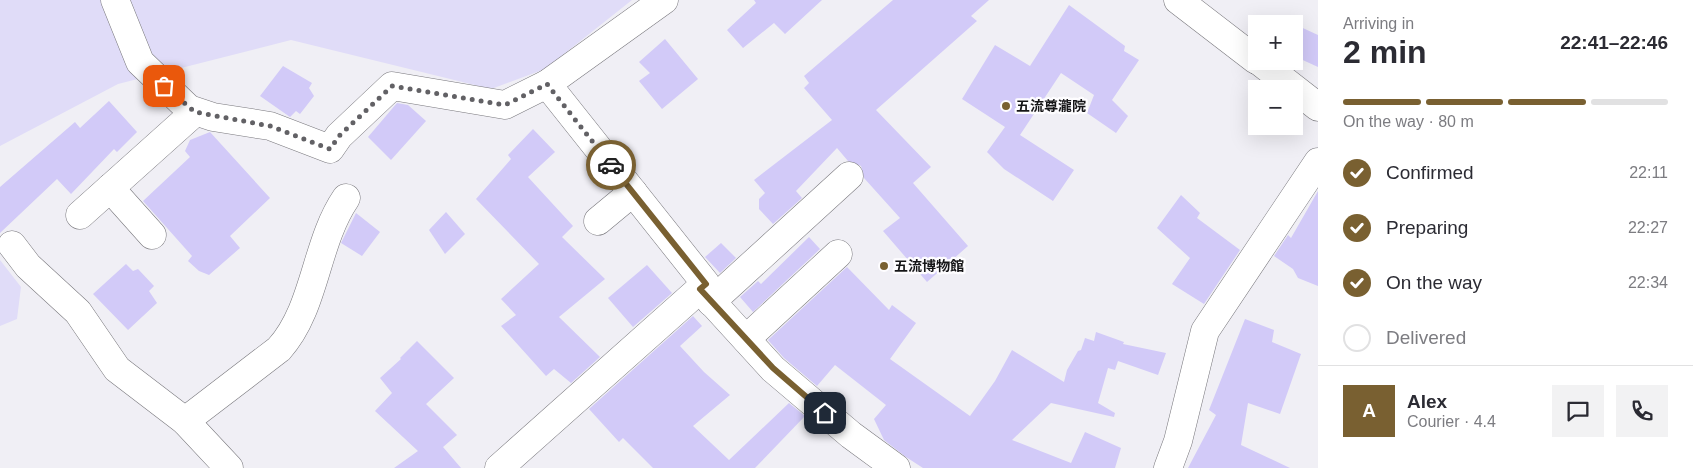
<!DOCTYPE html>
<meta charset="utf-8">
<style>
body{margin:0;font-family:Arial,"Noto Sans JP",sans-serif;background:#f2f2f3;color:#2b2b33;height:100vh;display:flex;flex-direction:column;font-size:19px;white-space:nowrap}
*{box-sizing:border-box;margin:0}
p{font-size:16px;color:#7c7c81}
.icon{flex:none;width:28px;height:28px;fill:none;stroke:currentColor;stroke-width:2;stroke-linecap:round;stroke-linejoin:round}
.map{position:relative;flex:1;overflow:hidden}
.drawer{display:flex;flex-direction:column;background:#fff;width:375px}
.drawer>*{flex:none}
.controls{position:absolute;left:1248px;top:15px;display:grid;gap:10px}
.controls a{display:grid;place-items:center;width:55px;height:55px;border-radius:0px;background:#fff;box-shadow:0 5px 20px #0002;font-size:25px}
.pin{position:absolute;display:grid;place-items:center;width:42px;height:42px;color:#fff;margin:-21px;border-radius:10px;box-shadow:0 2px 8px #0006}
.courier{position:absolute;display:grid;place-items:center;width:50px;height:50px;margin:-25px;border:4px solid #796031;border-radius:50%;background:#fff;color:#222;box-shadow:0 1px 6px #0007}
.head em{font-style:normal;font-weight:700}
.head div{display:flex;flex-direction:column-reverse}
.head{display:flex;align-items:center;justify-content:space-between;height:85px;padding:0 25px}
h1{font-size:32px;font-weight:700;line-height:38px}
.bar{display:grid;grid-template-columns:repeat(4,1fr);gap:8px 5px;align-content:center;height:60px;padding:0 25px}
.bar i{height:6px;border-radius:4px;background:#e1e1e2}
.bar .active{background:#796031}
.bar p{grid-column:span 4}
.line{display:flex;align-items:center;gap:12px;padding:0 25px;border-top:1px solid #e1e1e2}
.line div{flex:1}
.round{display:grid;place-items:center;flex:none;width:52px;height:52px;border-radius:0px;background:#f2f2f3}
ol{padding:0 25px;list-style:none}
li{display:flex;align-items:center;gap:15px;height:55px}
li p{margin-inline-start:auto}
li .icon{padding:5px;border-radius:50%;background:#796031;color:#fff;stroke-width:4}
li:last-child{color:#7c7c81}
li i{width:28px;height:28px;border:2px solid #e1e1e2;border-radius:50%}
main{display:flex;flex:1;min-height:0}
.map>svg:first-child{display:block}
.green{fill:#e0dcf8}
.building{fill:#d2caf8}
.lines{fill:none;stroke-linecap:round;stroke-linejoin:round}
.street-casing{stroke:#79787d;stroke-width:29}
.street{stroke:#fff;stroke-width:28}
.done{stroke:#626165;stroke-width:5;stroke-dasharray:0 9}
.route{stroke:#796031;stroke-width:6}
.poi-dot{fill:#796031;stroke:#fefdff;stroke-width:2}
.labels{text-anchor:middle;stroke-width:4.5;stroke-linejoin:round;paint-order:stroke}
.poi-label{font-size:14px;font-weight:bold;fill:#151517;stroke:#fefdff;text-anchor:start}
</style>
<main>
<div class="map">
<svg width="1318" height="468" viewBox="0 0 1318 468">
<rect width="100%" height="100%" fill="#f0eff5"/>
<g class="green">
<path d="M0,0H632L545,69L491,89L291,40L118,84L0,146Z"/>
<path d="M0,260L21,287L17,319L0,326Z"/>
</g>
<g class="building">
<path d="M754,0H822L785,34L774,23L743,48L727,30L756,3Z"/>
<path d="M893,0H989L971,16L977,21L876,110L931,167L913,183L968,246L927,282L883,231L900,218L864,178L861,166L848,161L837,148L796,191L802,198L773,224L759,209V199L765,193L754,180L832,120L804,88L809,83L804,76Z"/>
<path d="M1069,5L1125,46L1124,51L1139,60L1112,100L1128,116L1116,133L1087,113L1094,95L1061,73L1020,135L1074,170L1053,201L1004,169L987,152L1005,127L962,99L995,45L1030,66Z"/>
<path d="M1294,24L1318,35V67L1294,56Z"/>
<path d="M665,39L698,79L662,109L639,81L650,73L639,62Z"/>
<path d="M283,66L312,83L309,88L314,96L300,114L296,111L290,117L260,96Z"/>
<path d="M109,101L137,132L117,152L114,149L71,194L57,179L0,233V187L75,122L80,128Z"/>
<path d="M397,103L408,105L426,121L391,160L368,137Z"/>
<path d="M533,129L555,152L528,177L573,226L562,237L605,279L559,317L600,357L571,383L554,369L546,376L501,326L516,315L501,299L539,264L476,199L511,159L508,155Z"/>
<path d="M210,132L270,198L230,236L240,248L209,275L199,271L188,261L192,256L143,201L190,157L185,151L190,140Z"/>
<path d="M1318,191V286L1298,278L1293,269L1274,256L1288,235L1291,238Z"/>
<path d="M1181,195L1200,213L1197,218L1240,250L1204,304L1172,284L1190,258L1157,228Z"/>
<path d="M446,212L465,234L445,254L429,230Z"/>
<path d="M356,213L380,232L362,256L341,243Z"/>
<path d="M809,237L820,249L753,312L740,297L758,281L761,284Z"/>
<path d="M721,243L736,258L720,273L705,257Z"/>
<path d="M126,264L133,271L138,269L154,286L149,291L157,303L128,330L93,294Z"/>
<path d="M647,265L672,293L633,327L608,298Z"/>
<path d="M847,267L889,310L892,305L916,323L890,359L970,416L995,381L1012,350L1064,382L1067,370L1078,351L1081,350L1085,338L1094,341L1096,332L1124,342L1123,344L1166,353L1158,375L1118,361L1115,370L1108,368L1098,403L1115,413L1114,417L1051,403L1012,440L1071,463L1085,432L1121,448L1115,468H923L906,457L884,440L874,419L886,405L835,365L817,386L784,358L768,340Z"/>
<path d="M693,316L702,326L680,346L704,372L730,395L693,426L729,460L789,403L805,416L755,468H653L623,438L619,442L589,409Z"/>
<path d="M1245,319L1274,330L1272,342L1301,354L1280,414L1248,403L1241,445L1290,468H1188L1216,415L1209,410Z"/>
<path d="M417,341L454,378L426,404L457,435L443,447L461,468H394L418,451L375,411L392,393L380,378L401,359L400,358Z"/>
</g>
<g class="lines">
<defs>
<g id="street">
<path d="M115,0L140,62L189,109L213,117L270,126L330,149L339,136L392,86L505,105L547,84L664,0"/>
<path d="M1178,0L1256,60"/>
<path d="M1259,61L1318,107"/>
<path d="M547,84L706,284L700,289"/>
<path d="M110,188L152,235"/>
<path d="M80,215L195,112"/>
<path d="M598,221L633,192"/>
<path d="M12,245L28,266L78,312L117,369L185,421L229,468"/>
<path d="M711,302L849,176"/>
<path d="M746,339L838,254"/>
<path d="M185,421L279,349C316,308 315,243 346,198"/>
<path d="M499,468L700,289L773,369L851,435L896,468"/>
<path d="M1168,468L1178,441L1205,331L1318,162"/>
</g>
</defs>
<use href="#street" class="street-casing"/>
<use href="#street" class="street"/>
</g>
<g class="lines">
<path class="done" d="M164,86L195,112L270,126L330,149L339,136L392,86L505,105L547,84L611,165"/>
<path class="route" d="M611,165L706,284L700,289L773,368L825,413"/>
</g>
<g class="poi-dot">
<circle cx="1006" cy="106" r="5"/>
<circle cx="884" cy="266" r="5"/>
</g>
<g class="labels">
<g class="poi-label">
<text x="1016" y="111">五流尊瀧院</text>
<text x="894" y="271">五流博物館</text>
</g>
</g>
</svg>
<div class="controls">
<a>+</a>
<a>−</a>
</div>
<div class="pin" style="left:164px;top:86px;background:#ea580c"><svg class="icon" aria-label="bag" viewBox="0 0 24 24"><path d="M5 8h14l-1 12H6zM9 8a3 3 0 0 1 6 0"/></svg></div>
<div class="pin" style="left:825px;top:413px;background:#1f2937"><svg class="icon" aria-label="home" viewBox="0 0 24 24"><path d="M3 11l9-7 9 7M6 9v11h12V9"/></svg></div>
<div class="courier" style="left:611px;top:165px"><svg class="icon" aria-label="car" viewBox="0 0 24 24"><path d="M5 17H2v-5l4-1 3-4h7l3 4 3 1v5h-3M9 17h6M6 11h13"/><circle cx="7" cy="17" r="2"/><circle cx="17" cy="17" r="2"/></svg></div>
</div>
<section class="drawer">
<div class="head"><div><h1>2 min</h1><p>Arriving in</p></div><em>22:41–22:46</em></div>
<div class="bar"><i class="active"></i><i class="active"></i><i class="active"></i><i></i><p>On the way · 80 m</p></div>
<ol>
<li><svg class="icon" aria-label="check" viewBox="0 0 24 24"><path d="M5 12l5 5 9-10"/></svg>Confirmed<p>22:11</p></li>
<li><svg class="icon" aria-label="check" viewBox="0 0 24 24"><path d="M5 12l5 5 9-10"/></svg>Preparing<p>22:27</p></li>
<li><svg class="icon" aria-label="check" viewBox="0 0 24 24"><path d="M5 12l5 5 9-10"/></svg>On the way<p>22:34</p></li>
<li><i></i>Delivered</li>
</ol>
<div class="line" style="height:90px"><b class="round" style="background:#796031;color:#fff">A</b><div><b>Alex</b><p>Courier · 4.4</p></div><a class="round"><svg class="icon" aria-label="chat" viewBox="0 0 24 24"><path d="M4 5h16v11H9l-5 4z"/></svg></a><a class="round"><svg class="icon" aria-label="phone" viewBox="0 0 24 24"><path d="M5 4h4l2 5-3 2q2 4 5 5l2-3 5 2v4C11 20 4 13 5 4z"/></svg></a></div>
</section>
</main>
